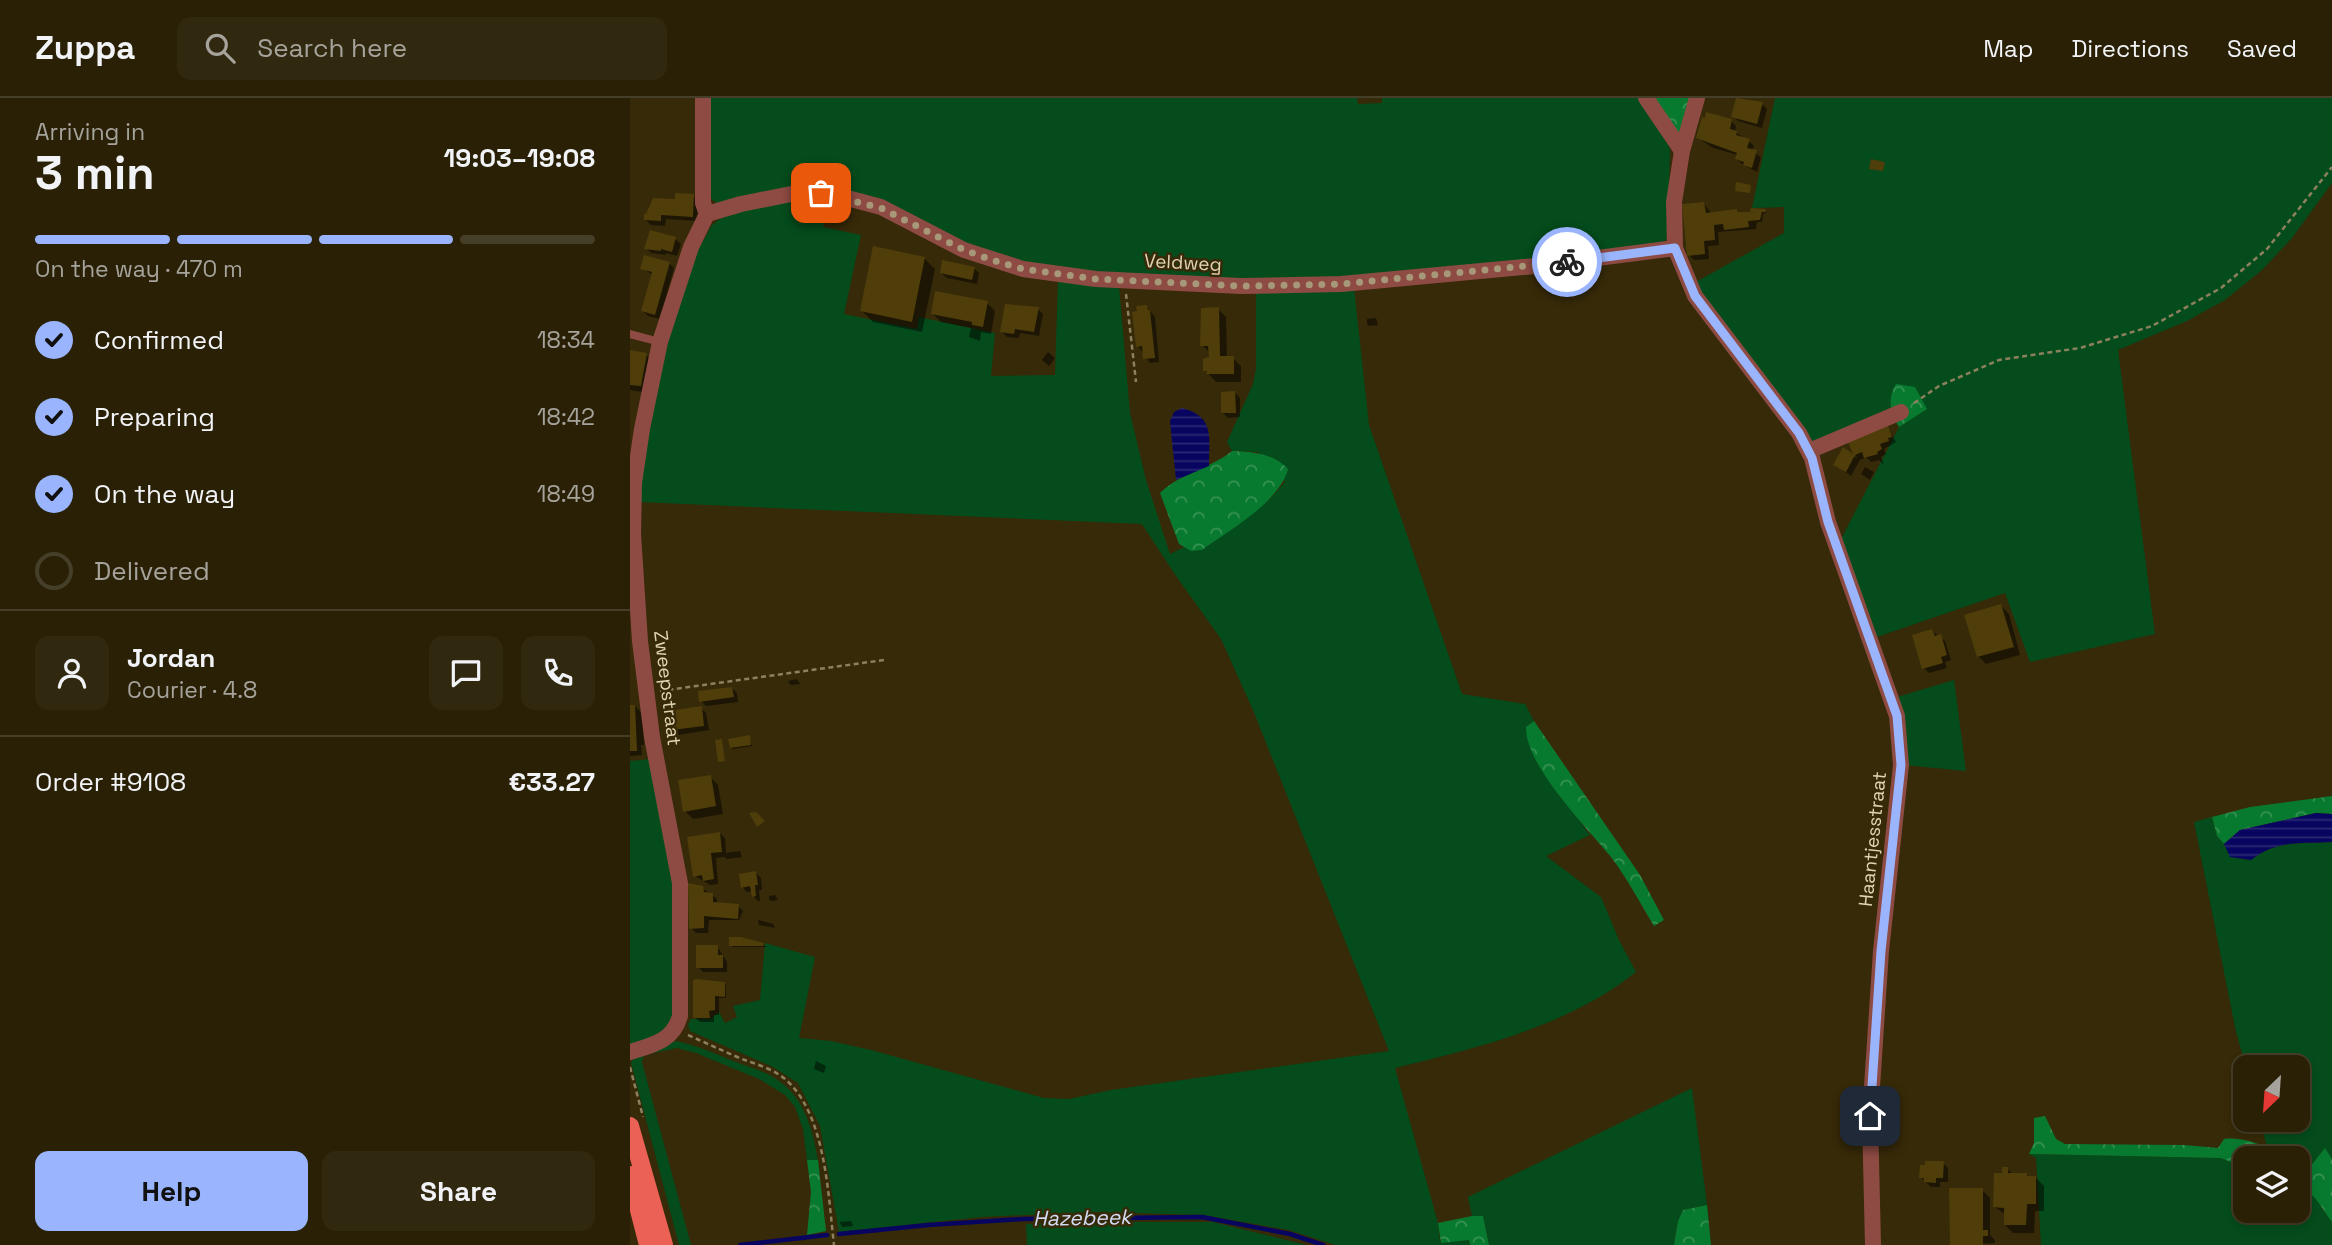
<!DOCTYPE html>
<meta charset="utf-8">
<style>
body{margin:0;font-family:"Space Grotesk",sans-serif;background:#312810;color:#f1f3f6;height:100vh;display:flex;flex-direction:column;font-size:26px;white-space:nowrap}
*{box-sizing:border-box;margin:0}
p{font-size:23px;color:#a5a39b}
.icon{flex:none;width:38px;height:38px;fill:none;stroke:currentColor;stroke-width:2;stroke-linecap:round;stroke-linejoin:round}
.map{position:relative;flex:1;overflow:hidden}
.sheet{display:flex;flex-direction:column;background:#292006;width:630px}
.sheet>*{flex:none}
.needle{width:46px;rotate:205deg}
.controls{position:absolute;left:1603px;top:957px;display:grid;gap:14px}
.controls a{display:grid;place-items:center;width:77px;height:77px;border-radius:14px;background:#292006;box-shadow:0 4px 10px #0003,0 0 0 2px #453e28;font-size:35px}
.pin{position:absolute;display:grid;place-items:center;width:60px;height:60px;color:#fff;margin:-30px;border-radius:14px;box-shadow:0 4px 10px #0006}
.courier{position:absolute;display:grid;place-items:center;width:70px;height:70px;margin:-35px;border:5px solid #9ab5fd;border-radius:50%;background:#fff;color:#222;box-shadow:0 2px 9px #0007}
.head em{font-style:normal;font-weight:600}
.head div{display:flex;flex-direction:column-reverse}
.head{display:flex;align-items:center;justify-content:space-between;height:119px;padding:0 35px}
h1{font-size:46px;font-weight:600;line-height:52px}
.bar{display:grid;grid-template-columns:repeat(4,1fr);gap:10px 7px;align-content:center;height:84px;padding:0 35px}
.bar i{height:9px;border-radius:5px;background:#453e28}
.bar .active{background:#9ab5fd}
.bar p{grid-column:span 4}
.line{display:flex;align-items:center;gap:18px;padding:0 35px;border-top:2px solid #453e28}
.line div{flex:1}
.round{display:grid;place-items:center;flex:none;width:74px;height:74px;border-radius:14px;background:#312810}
ol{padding:0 35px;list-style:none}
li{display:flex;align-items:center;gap:21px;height:77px}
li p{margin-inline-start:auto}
li .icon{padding:7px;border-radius:50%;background:#9ab5fd;color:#111;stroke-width:4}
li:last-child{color:#a5a39b}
li i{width:38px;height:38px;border:4px solid #453e28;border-radius:50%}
.primary-button{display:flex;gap:14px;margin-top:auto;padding:14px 35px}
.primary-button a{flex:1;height:80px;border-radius:14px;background:#9ab5fd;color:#111;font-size:28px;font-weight:600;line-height:80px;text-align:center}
.primary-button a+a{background:#312810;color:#f1f3f6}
header{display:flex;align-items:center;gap:42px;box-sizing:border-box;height:98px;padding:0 35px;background:#292006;border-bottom:2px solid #453e28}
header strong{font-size:33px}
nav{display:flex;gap:38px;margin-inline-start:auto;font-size:24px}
.search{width:490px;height:63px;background:#312810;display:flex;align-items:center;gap:18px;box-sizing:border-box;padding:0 24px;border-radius:14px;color:#a5a39b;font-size:26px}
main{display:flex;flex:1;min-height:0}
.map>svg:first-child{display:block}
.grass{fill:#044c1b}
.forest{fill:url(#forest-crowns)}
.water{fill:url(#water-rules)}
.shadow{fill:#0007}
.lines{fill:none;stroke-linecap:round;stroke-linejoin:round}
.stream{stroke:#07055f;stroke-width:4.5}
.building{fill:#503e0a}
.path{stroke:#8d805f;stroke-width:2.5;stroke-dasharray:5 3.5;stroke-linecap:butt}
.service{stroke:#8e4b43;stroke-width:8}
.minor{stroke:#8e4b43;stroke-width:16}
.primary{stroke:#ec6155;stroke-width:18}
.done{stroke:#a69878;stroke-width:7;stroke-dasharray:0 12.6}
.route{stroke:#9ab5fd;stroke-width:9}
.labels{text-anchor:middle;stroke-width:5;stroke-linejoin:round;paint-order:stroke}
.street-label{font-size:19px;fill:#e1d4b5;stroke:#372a08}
.water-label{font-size:21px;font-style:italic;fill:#d2dcf4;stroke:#372a08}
</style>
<header>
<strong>Zuppa</strong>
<div class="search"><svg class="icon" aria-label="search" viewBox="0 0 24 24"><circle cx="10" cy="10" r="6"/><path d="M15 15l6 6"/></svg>Search here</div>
<nav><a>Map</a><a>Directions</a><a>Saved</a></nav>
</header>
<main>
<section class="sheet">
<div class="head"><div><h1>3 min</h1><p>Arriving in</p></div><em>19:03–19:08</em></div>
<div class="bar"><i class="active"></i><i class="active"></i><i class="active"></i><i></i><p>On the way · 470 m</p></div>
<ol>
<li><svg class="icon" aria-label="check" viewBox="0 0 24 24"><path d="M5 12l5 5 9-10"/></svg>Confirmed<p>18:34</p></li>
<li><svg class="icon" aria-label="check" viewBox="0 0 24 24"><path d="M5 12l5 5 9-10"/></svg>Preparing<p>18:42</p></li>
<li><svg class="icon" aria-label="check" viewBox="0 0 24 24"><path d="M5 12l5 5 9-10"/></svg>On the way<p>18:49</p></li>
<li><i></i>Delivered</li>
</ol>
<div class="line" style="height:126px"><a class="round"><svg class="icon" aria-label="person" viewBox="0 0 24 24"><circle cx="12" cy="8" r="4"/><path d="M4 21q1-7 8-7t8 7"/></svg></a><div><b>Jordan</b><p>Courier · 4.8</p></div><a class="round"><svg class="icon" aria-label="chat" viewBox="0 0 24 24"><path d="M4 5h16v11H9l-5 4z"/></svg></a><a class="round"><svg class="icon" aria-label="phone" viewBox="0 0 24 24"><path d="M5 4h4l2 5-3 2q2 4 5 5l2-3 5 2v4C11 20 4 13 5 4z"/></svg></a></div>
<div class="line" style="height:91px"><div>Order #9108</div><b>€33.27</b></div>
<div class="primary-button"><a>Help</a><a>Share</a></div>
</section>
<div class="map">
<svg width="1702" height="1147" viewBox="0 0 1702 1147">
<defs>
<pattern id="forest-crowns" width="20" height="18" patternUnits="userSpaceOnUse" patternTransform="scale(1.75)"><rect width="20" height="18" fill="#077a2f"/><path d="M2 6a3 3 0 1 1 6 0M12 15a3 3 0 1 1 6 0" fill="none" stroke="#379254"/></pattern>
<pattern id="water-rules" width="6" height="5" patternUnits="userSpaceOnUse" patternTransform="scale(1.75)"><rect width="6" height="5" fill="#07055f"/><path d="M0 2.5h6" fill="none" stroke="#2b2974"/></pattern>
</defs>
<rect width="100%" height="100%" fill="#372a08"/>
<g class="grass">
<path d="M79,0H727L728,6L752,5V0H1011L1032,30L1040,51L1038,140L1027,149L763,178L652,182L488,178L373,161L217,95L89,106L82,102L79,95Z"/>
<path d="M1145,0H1702V85L1662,140L1632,172L1595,202L1557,223L1488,252L1525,536L1400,564L1375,495L1244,540L1210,443L1269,329L1297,310L1260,315L1182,346L1064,185L1154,135V109L1122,110Z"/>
<path d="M180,98L198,102L193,129L231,137L214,216L287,231L289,219L365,235L361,278L425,277L428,180L489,188L500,315L516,382L540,456L554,449L561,453L572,452L640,401L655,384L628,354L602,353L597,344L623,286L626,271V192L724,190L739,327L832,596L895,606L904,623L896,629L901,651L924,689L960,737L916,758L971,799L989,842L1006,874C938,928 848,950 765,970L808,1125L810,1144L839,1142L840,1147H705L659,1132L574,1117L464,1114L351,1119L209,1134L190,1028L168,985L143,969L60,933L58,926L61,921H80L89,914L95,925L107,919L103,908L130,902L135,845L185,859L169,940L201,943L241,952L414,1000L439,1001L481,992L759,953L623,612L591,541L546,478L512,426L9,404L18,326L36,241L67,154L82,127L91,120L116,111Z"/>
<path d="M1324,582L1336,673L1274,667L1267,599Z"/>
<path d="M20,661L43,771V917C36,942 23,941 0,947V663Z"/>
<path d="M1582,719L1587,738L1594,746L1601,759L1621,762C1647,741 1672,746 1702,744V1061L1695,1051L1677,1071L1668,1066V1060H1658L1637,1049L1630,1022H1668V970L1616,969L1606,934L1564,724Z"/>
<path d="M46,943C66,947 84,955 103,963C116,968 131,972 143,979C174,997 182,1029 188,1062H177L173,1031L165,1009L155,997L129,981L66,955L47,950L14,957L12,964L61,1147H49L1,965L4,959Z"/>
<path d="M1062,990L1077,1107L1053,1112L1048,1123L1044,1147H859L853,1118H842L838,1099Z"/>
<path d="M1399,1056L1591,1060L1615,1070V1113H1668V1088L1675,1090L1686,1101L1702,1124V1147H1411L1406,1060Z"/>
<path d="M482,1124H583L677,1147H397L396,1126Z"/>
</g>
<g class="forest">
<path d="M1025,0H1061L1051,36L1047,34Z"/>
<path d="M1266,286L1285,289L1297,311L1269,329C1260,314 1257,302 1266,286Z"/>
<path d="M602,353C623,354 643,355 658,371C649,405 599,432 572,452L561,453L549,446L530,395C550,375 580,371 602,353Z"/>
<path d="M904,623L1010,777L1034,822L1024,828C1010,805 997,780 981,759C957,730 895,667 896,629Z"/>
<path d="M1702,698V716L1686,715L1610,732L1594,746L1587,738L1582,719L1620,709Z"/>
<path d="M1415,1018L1426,1041L1435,1046L1554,1047L1588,1050L1594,1041C1616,1038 1639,1050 1658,1060H1615V1070L1591,1060L1399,1056L1404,1045V1020Z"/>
<path d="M1695,1050L1702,1061V1124C1693,1112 1684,1093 1668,1088V1066L1678,1071Z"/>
<path d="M177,1062H188L196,1133L177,1137L181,1094Z"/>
<path d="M1077,1107L1081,1147H1044L1048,1123L1053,1112Z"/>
<path d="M842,1118H853L859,1147H840L839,1142L811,1145L808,1125Z"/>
</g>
<g class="water">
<path d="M552,310C585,318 579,340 579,368L546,382L540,323L544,314Z"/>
<path d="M1686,715L1702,716V744C1672,746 1647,741 1621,762L1600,759L1594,746L1610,732Z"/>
</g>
<g class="shadow">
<path d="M1132,6L1137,11L1132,30L1108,23L1103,18Z"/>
<path d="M1101,23L1106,28L1105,34L1119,43L1124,48L1122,53L1131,59L1127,74L1112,66L1107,61L1108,57L1083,50L1068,40Z"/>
<path d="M63,98L68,103L67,123L36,121L35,128L21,127L16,122L47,103Z"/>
<path d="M1074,106L1082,116H1122L1123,112L1137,114L1133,116L1132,124H1127L1126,131L1088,134L1089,147L1078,148L1079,161L1064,162L1059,157Z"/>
<path d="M45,141L51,146L47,158L36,155V157L21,155L16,150Z"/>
<path d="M294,160L305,171L292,234L243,224L232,213Z"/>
<path d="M39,165L44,170L30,221L18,218L13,213L23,177L12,170Z"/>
<path d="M344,170L349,175L347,186L317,180L311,175Z"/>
<path d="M357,205L365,213L361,236L351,234L350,243L339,239L341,230L311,224L303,216Z"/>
<path d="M517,209L525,219L529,264L520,265L508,248V215Z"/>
<path d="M408,211L413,216L409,238L390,235L389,240L377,239L372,234Z"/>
<path d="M588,211L596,219L597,260H603L611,268V284H586L575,272L580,255L572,247Z"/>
<path d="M746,220L748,227L739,228L737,226V221Z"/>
<path d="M0,253L16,257L24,265L18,295L0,292Z"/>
<path d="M418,254L425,260L419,268L412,262Z"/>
<path d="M605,295L610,300V319L598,320L593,315Z"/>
<path d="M1257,330L1266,344L1254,351L1256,356L1251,359L1254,367L1249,362L1241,364L1236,359L1230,362L1221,378L1206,367L1213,352L1227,360L1221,345Z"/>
<path d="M1235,369L1244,374L1240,382L1231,376Z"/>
<path d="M1371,508L1379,516L1390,557L1356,566L1348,558Z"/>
<path d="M1302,533L1315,543L1321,562L1315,564L1317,570L1299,575L1294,570Z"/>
<path d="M167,581L170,586L161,587L159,585L158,583Z"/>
<path d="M102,590L107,595L108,604L76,608L71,603Z"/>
<path d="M5,608L13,616L14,647H11L12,657L0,658V609Z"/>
<path d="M71,610L76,615L79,632L48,637L43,632Z"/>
<path d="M119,639L122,648L103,651L101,649Z"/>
<path d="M80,679L88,687L93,716L63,721L55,713Z"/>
<path d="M90,735L95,740L96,755L110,753L112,759L97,761L94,759L86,760L88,786L80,787L65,778Z"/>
<path d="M126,775L131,780L132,792H129L130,803H128L123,798V793L117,794L112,789Z"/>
<path d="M72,790L87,801V806L108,808L113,813L109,822H79L78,835H66L61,830Z"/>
<path d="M145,797L148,802L141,803L139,801V798Z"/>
<path d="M128,822L143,826L145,830L129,827Z"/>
<path d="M111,840L138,849H103L101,847Z"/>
<path d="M87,848L97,864V874H73L68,869Z"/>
<path d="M94,885L96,887V900H89V917H84V924H70L64,919Z"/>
<path d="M186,963L196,968L194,975L184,971Z"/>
<path d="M1313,1065L1318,1070V1084H1310V1089H1301L1291,1079Z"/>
<path d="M1377,1071L1383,1076H1396L1400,1080H1406L1414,1088V1113H1405L1404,1135H1383L1375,1127L1376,1117L1365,1109L1374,1077Z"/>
<path d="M1352,1092L1360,1100V1137L1365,1142V1145L1322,1147Z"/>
<path d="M221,1123L223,1128L213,1129L211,1127L210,1124Z"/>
</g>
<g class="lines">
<g class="stream">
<path d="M209,1136L298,1127L393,1121L572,1119L660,1136L693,1147"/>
<path d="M110,1147L197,1137"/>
</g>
</g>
<g class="building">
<path d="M1106,0L1133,4L1127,26L1101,19Z"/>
<path d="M1076,14L1102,21L1100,31L1107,33L1106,37L1120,41L1117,50L1127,52L1122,70L1113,67L1114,64L1105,61L1107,55L1066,40L1072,19L1075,20Z"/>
<path d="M1241,61L1255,64L1253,73L1239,71Z"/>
<path d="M1106,84L1121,87L1120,95L1105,93Z"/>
<path d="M45,95L64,96L63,119L31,117V123L14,122V116H16L23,100L45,101Z"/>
<path d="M1074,104L1076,115L1107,111V114H1120L1121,110L1136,111L1135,114H1132L1130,122L1118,123L1119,129L1094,132L1093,126L1084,127L1085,142L1074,143L1075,156L1057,158L1052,106Z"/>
<path d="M20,132L46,139L42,154L31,151V153L14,151Z"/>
<path d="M243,148L295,159L282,224L230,213Z"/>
<path d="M14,157L40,164L25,217L11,213L22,174L10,171Z"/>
<path d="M312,162L345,169L342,182L310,175Z"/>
<path d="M305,193L358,203L353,229L342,227V224L301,216Z"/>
<path d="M375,206L409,209L404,234L385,231L384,236L370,234Z"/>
<path d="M517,207L518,212H520L525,260L513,261L512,248L506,249L502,214L507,213L506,208Z"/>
<path d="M589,209L590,258H604V276H576L577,273H573V261L579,259L578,248H570L571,210Z"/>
<path d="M0,252L17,255L11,288L0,287Z"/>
<path d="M605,293L606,315H591V294Z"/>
<path d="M1258,328L1262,339L1258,340L1259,343L1250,346L1252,351L1247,354L1248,356L1234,360L1232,354L1225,357L1216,374L1203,367L1213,349L1223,356L1218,344Z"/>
<path d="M1371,506L1384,549L1347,559L1334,517Z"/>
<path d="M1302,531L1305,538L1311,536L1317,557L1311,559L1313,565L1292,571L1282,537Z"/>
<path d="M102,589L104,599L69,604L68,593Z"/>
<path d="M0,607H5L7,653H0Z"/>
<path d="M72,608L74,628L42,632L39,613Z"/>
<path d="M120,637L121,647L100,650L98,641Z"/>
<path d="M92,641L95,663L88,664L85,642Z"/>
<path d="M81,677L86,708L53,714L48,682Z"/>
<path d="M126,714L135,723L127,729L119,715Z"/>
<path d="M90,734L92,754L81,755L84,781L73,783L72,777L63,779L57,739Z"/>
<path d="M126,773L128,787H125L126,798L122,799L120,788L111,790L109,776Z"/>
<path d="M58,785L73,788L74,794L83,795V804L109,806L108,821L74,818V830L59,831Z"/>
<path d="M99,839H111L134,845L133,848H99Z"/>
<path d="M66,847H88V857H93V870H66Z"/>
<path d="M65,881L95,884V899L85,898V912L79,913L80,920H63V883Z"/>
<path d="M1295,1063H1314L1313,1080H1306V1085L1294,1084V1080H1289L1290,1067H1295Z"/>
<path d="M1372,1069H1378V1075H1397V1078H1406V1106H1397L1396,1127H1374V1110L1363,1109L1364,1075H1372Z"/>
<path d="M1319,1090H1353V1132H1358V1138H1353V1147H1320Z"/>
</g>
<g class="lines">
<g class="path">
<path d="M496,196L506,284"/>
<path d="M1284,305L1309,288L1369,262L1450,250L1522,228L1591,190L1637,151L1702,69"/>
<path d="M30,593L254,562"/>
<path d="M58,937C76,945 93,953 112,961C126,966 143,971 155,981C196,1016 198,1097 204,1147"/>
<path d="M0,969L13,1019"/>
</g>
<path class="service" d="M0,236L30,244"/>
<g class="minor">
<path d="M1016,0L1052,53"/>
<path d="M1067,0L1052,53L1044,104L1045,150L1065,198L1169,335L1182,360L1198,424L1267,618L1271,667L1251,853L1240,1019L1243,1147"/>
<path d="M77,116L111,106L176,93L206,97L251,109L334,152L393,171L466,181L611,188L711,186L905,168L1045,150"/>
<path d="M1179,353L1271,314"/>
<path d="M0,954C23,947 43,943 50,918V785L22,639L10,543L3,436L4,385L12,331L30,244L61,149L77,116L73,105V0"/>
</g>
<g class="primary">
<path d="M0,1028L34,1147"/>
<path d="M0,1077L18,1147"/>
</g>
</g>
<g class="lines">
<path class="done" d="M191,95L251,110L334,152L365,163L393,171L466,181L611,188L711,186L937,164"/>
<path class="route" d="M937,164L1045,150L1065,198L1169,335L1182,360L1198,424L1267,618L1271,667L1251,853L1240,1018"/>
</g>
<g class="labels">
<g class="street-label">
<text transform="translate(553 164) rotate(3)" y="7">Veldweg</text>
<text transform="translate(38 590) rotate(83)" y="7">Zweepstraat</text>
<text transform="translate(1242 741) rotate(-84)" y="7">Haantjesstraat</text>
</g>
<g class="water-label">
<text transform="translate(452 1120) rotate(-1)" y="7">Hazebeek</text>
</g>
</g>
</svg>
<div class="controls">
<a><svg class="needle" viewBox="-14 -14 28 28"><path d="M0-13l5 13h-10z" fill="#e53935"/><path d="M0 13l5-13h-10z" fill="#a5a39b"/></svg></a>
<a><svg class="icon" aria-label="layers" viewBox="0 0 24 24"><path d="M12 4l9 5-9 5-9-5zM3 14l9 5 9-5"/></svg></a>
</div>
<div class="pin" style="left:191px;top:95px;background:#ea580c"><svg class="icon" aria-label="bag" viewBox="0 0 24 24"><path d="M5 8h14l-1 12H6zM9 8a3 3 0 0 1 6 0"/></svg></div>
<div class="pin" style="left:1240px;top:1018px;background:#1f2937"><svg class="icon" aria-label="home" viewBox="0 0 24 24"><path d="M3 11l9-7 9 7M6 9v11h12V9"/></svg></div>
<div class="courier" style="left:937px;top:164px"><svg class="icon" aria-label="bike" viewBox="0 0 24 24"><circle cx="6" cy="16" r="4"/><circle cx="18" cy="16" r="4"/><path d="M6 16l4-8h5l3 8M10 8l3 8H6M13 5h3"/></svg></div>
</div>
</main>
